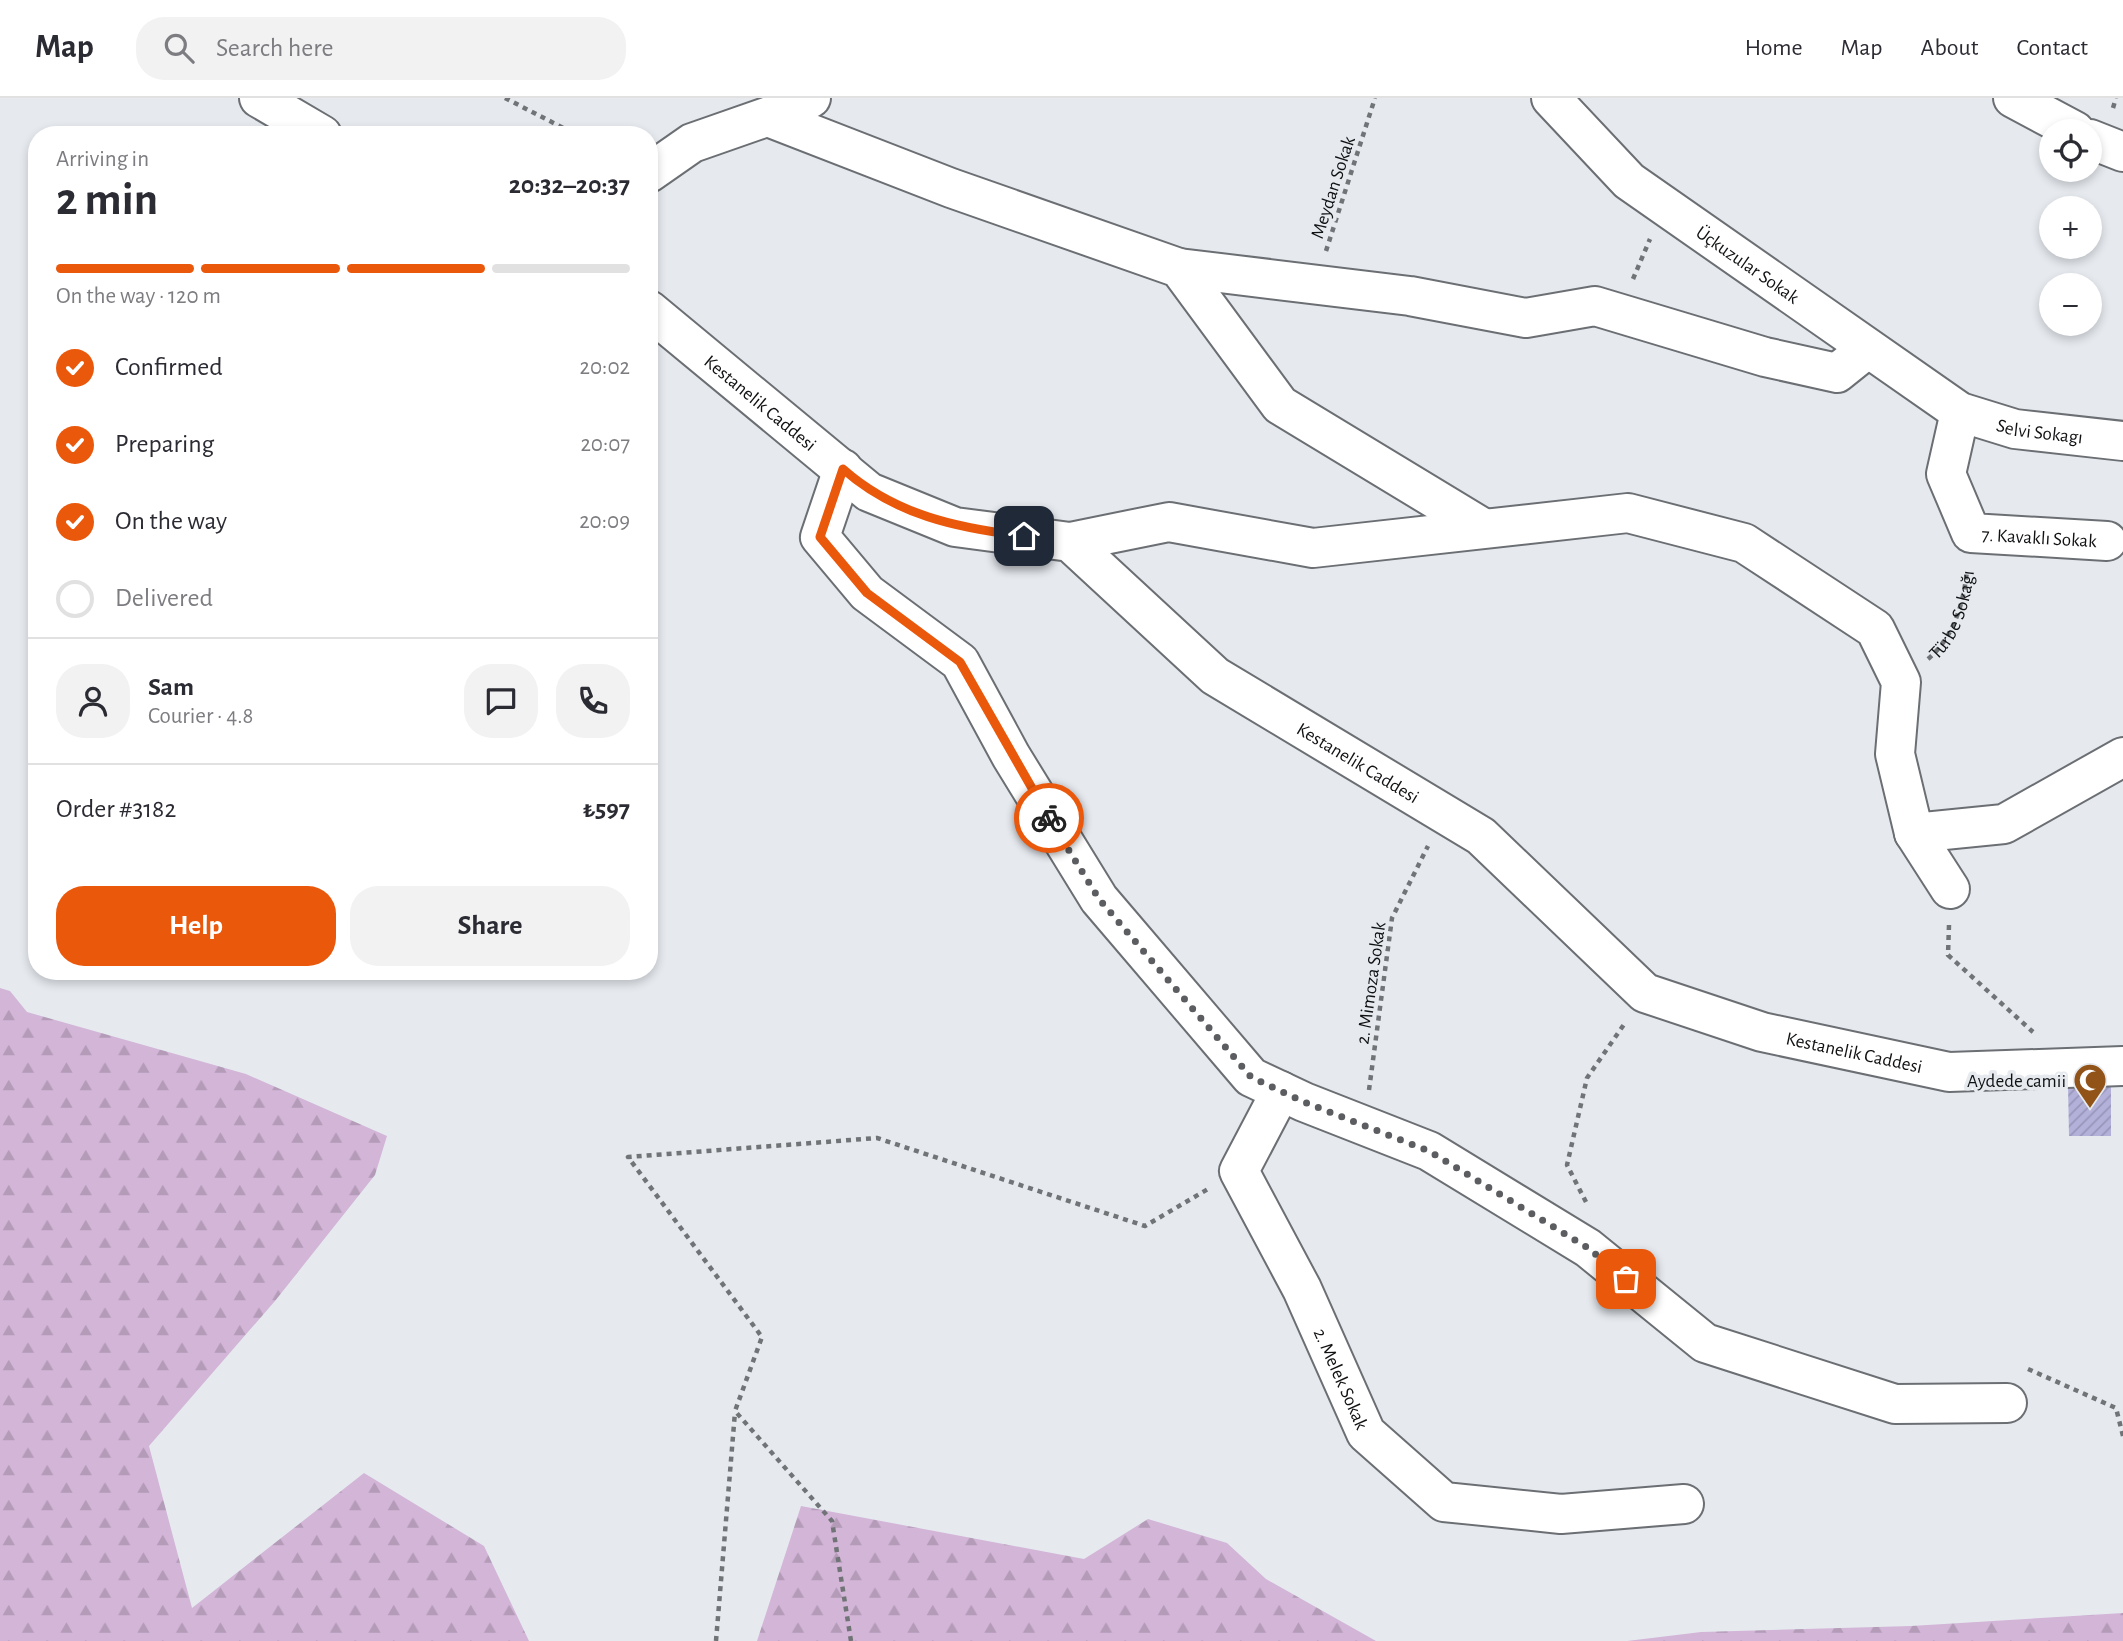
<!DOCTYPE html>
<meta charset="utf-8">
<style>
body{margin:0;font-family:"Alegreya Sans",sans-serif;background:#f2f2f3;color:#2b2b33;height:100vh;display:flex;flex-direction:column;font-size:26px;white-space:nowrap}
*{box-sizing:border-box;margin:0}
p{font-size:23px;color:#7c7c81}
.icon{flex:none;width:38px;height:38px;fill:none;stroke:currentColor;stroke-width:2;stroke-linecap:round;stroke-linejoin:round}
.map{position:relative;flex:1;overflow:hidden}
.side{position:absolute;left:28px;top:28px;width:630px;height:854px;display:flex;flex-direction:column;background:#fff;border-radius:28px;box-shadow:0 4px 10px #0003}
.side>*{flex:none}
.tools{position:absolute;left:2039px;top:21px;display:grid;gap:14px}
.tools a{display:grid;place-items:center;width:63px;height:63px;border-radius:50%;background:#fff;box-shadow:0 4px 10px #0003;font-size:35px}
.pin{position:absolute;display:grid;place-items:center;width:60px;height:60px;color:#fff;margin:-30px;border-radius:14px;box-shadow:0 4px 10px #0006}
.courier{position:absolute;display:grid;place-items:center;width:70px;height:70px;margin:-35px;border:5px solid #ea580c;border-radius:50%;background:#fff;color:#222;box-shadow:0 2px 9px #0007}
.overview em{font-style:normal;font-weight:700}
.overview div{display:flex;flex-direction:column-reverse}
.overview{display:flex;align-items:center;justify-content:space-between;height:119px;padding:0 28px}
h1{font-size:46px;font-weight:700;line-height:52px}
.bar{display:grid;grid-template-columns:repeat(4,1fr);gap:10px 7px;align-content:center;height:84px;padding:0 28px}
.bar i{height:9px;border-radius:5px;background:#e1e1e2}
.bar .current{background:#ea580c}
.bar p{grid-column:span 4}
.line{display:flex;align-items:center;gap:18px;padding:0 28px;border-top:2px solid #e1e1e2}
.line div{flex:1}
.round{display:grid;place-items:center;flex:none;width:74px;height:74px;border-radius:28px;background:#f2f2f3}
ol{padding:0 28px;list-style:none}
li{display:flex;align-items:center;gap:21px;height:77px}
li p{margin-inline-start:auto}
li .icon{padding:7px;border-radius:50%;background:#ea580c;color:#fff;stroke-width:4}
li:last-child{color:#7c7c81}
li i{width:38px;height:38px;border:4px solid #e1e1e2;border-radius:50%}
.cta{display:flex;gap:14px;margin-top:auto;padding:14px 28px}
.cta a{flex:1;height:80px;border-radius:28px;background:#ea580c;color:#fff;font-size:28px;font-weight:700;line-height:80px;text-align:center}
.cta a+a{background:#f2f2f3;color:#2b2b33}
header{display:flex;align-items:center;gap:42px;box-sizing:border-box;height:98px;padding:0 35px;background:#fff;border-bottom:2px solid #e1e1e2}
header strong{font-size:33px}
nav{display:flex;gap:38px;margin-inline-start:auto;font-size:24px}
.search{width:490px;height:63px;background:#f2f2f3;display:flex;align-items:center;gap:18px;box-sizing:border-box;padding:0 24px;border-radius:28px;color:#7c7c81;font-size:26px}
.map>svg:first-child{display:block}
.forest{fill:url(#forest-firs)}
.building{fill:url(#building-hatch)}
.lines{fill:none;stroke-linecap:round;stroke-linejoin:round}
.minor-casing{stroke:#6b6f73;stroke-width:42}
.tertiary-casing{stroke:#6b6f73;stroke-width:42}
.path{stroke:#717477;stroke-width:4.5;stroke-dasharray:5 5;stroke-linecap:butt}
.minor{stroke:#fff;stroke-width:38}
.tertiary{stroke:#fff;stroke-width:38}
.done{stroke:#5b5d60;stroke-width:7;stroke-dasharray:0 12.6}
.route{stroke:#ea580c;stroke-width:9}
.labels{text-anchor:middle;stroke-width:7;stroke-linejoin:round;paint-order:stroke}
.street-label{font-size:19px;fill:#101113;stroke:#e6eaef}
.poi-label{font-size:19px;fill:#101113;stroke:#e6eaef;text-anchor:end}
</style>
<header>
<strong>Map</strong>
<div class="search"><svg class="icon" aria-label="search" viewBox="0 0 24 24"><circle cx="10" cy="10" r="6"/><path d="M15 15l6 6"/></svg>Search here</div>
<nav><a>Home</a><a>Map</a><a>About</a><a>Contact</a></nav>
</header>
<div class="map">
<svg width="2123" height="1543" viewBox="0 0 2123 1543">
<defs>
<pattern id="forest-firs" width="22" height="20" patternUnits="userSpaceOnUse" patternTransform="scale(1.75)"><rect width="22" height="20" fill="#d3b5d8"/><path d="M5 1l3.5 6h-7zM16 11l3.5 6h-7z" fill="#b49bb8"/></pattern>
<pattern id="building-hatch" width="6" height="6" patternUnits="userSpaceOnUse" patternTransform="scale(1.75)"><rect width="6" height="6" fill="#b3b0da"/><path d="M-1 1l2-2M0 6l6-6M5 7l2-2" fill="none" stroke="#9996ba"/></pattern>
</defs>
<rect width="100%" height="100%" fill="#e6eaef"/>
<g class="forest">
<path d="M0,890L10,893L27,914L246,976L387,1038L375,1077L275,1203L149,1348L192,1510L364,1375L484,1448L529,1543H0Z"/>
<path d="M801,1408L1084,1461L1148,1421L1227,1445L1266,1481L1376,1543H757Z"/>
<path d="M2123,1515V1543H1627L1701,1534L1911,1528Z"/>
</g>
<path class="building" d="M2111,986V1038H2069L2068,987Z"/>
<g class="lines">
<defs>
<g id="minor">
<path id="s2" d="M1551,0L1629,83L1960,314L2015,331L2123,343"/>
<path d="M2013,0L2075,33"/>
<path d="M768,19L951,90L1179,170L1280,307L1483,430"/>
<path d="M2090,41L2123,54"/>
<path d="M649,75L692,45L795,9L811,0"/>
<path d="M1179,170L1410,198L1526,220L1595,208L1765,259L1837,275L1867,251"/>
<path id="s3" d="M649,212L869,394L955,429L1070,444L1215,578L1481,738L1645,895L1762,934L1949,974L2123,968"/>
<path id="s4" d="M1960,314L1946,376L1971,435L2107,443"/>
<path d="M843,371L820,439L867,495L960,564L1011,658L1099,801L1251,979L1304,1004L1429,1053L1588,1150L1705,1245L1895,1306L2007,1305"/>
<path d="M1070,444L1169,424L1313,450L1628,415L1744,445L1875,531L1901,584L1895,656L1914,735L2004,726L2123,659"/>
<path d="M1914,735L1950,791"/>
<path id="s5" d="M1281,993L1239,1073L1302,1191L1366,1335L1444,1404L1561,1416L1684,1406"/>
</g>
<path id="tertiary" d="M259,0L322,37"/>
</defs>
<use href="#minor" class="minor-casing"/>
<use href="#tertiary" class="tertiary-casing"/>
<g class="path">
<path d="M505,0L577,37"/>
<path d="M2113,10L2116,0"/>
<path d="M1326,153L1375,0"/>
<path d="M1633,181L1650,141"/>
<path id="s1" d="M1928,561C1954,539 1964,504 1967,472"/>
<path d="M1949,827L1948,857L2033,934"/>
<path d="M1369,992L1392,820L1428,748"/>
<path d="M1586,1104L1567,1067L1587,980L1625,925"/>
<path d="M2028,1271L2116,1310L2123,1338"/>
<path d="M716,1543L735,1314"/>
<path d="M851,1543L832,1423L735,1313L762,1239L628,1059L877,1040L1145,1128L1208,1091"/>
</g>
<use href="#minor" class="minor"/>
<use href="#tertiary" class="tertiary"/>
</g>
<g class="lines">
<path class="done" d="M1049,720L1099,801L1251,979L1304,1004L1429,1053L1588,1150L1626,1181"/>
<path class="route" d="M1024,438C957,430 895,417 843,371L820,439L867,495L960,564L1049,720"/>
</g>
<defs>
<symbol id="mosque-pin" viewBox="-11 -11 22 30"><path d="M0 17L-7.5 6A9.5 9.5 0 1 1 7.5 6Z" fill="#915317" stroke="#e6eaef"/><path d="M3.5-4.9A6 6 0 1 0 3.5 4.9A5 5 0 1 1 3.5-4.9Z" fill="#fff"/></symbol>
</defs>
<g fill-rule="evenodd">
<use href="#mosque-pin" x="2071" y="963" width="38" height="52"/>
</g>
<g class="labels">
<g class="street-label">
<text transform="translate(1332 89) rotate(-72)" y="7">Meydan Sokak</text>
<text dy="7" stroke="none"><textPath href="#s2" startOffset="259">Üçkuzular Sokak</textPath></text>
<text dy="7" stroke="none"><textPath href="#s3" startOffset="145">Kestanelik Caddesi</textPath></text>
<text dy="7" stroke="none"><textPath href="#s2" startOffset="600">Selvi Sokagı</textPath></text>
<text dy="7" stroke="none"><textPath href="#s4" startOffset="196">7. Kavaklı Sokak</textPath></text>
<text dy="7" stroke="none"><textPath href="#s1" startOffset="52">Türbe Sokağı</textPath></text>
<text dy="7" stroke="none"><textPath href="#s3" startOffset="859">Kestanelik Caddesi</textPath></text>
<text transform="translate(1370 885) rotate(-82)" y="7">2. Mimoza Sokak</text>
<text dy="7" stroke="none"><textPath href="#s3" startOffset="1447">Kestanelik Caddesi</textPath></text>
<text dy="7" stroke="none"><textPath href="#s5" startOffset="322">2. Melek Sokak</textPath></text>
</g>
<g class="poi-label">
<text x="2066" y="989">Aydede camii</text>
</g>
</g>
</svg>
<div class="tools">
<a><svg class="icon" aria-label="locate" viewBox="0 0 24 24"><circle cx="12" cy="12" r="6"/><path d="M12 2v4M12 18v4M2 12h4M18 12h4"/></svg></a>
<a>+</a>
<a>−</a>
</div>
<div class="pin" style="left:1626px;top:1181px;background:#ea580c"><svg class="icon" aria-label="bag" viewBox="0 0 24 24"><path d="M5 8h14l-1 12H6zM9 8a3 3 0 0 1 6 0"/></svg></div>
<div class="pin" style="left:1024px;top:438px;background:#1f2937"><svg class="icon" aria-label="home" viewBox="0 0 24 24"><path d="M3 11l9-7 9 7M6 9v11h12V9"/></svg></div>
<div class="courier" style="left:1049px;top:720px"><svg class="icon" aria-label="bike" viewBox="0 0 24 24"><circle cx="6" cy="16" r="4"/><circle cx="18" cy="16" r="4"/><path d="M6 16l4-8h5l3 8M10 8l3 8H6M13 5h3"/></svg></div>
<section class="side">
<div class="overview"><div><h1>2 min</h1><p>Arriving in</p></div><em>20:32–20:37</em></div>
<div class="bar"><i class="current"></i><i class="current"></i><i class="current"></i><i></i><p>On the way · 120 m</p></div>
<ol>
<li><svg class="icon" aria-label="check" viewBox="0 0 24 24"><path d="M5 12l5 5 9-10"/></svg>Confirmed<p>20:02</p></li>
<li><svg class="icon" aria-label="check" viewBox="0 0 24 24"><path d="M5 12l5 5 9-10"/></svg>Preparing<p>20:07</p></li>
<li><svg class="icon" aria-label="check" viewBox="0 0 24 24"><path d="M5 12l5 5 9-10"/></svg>On the way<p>20:09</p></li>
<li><i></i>Delivered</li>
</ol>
<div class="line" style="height:126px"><a class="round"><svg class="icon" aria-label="person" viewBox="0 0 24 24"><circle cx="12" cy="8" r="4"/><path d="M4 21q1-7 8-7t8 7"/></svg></a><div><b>Sam</b><p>Courier · 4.8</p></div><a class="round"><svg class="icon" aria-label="chat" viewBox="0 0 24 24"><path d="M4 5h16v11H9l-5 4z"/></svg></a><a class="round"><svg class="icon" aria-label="phone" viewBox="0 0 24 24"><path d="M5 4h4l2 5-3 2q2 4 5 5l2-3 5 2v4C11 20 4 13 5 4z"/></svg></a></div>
<div class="line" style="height:91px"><div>Order #3182</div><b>₺597</b></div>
<div class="cta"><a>Help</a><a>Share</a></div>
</section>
</div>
